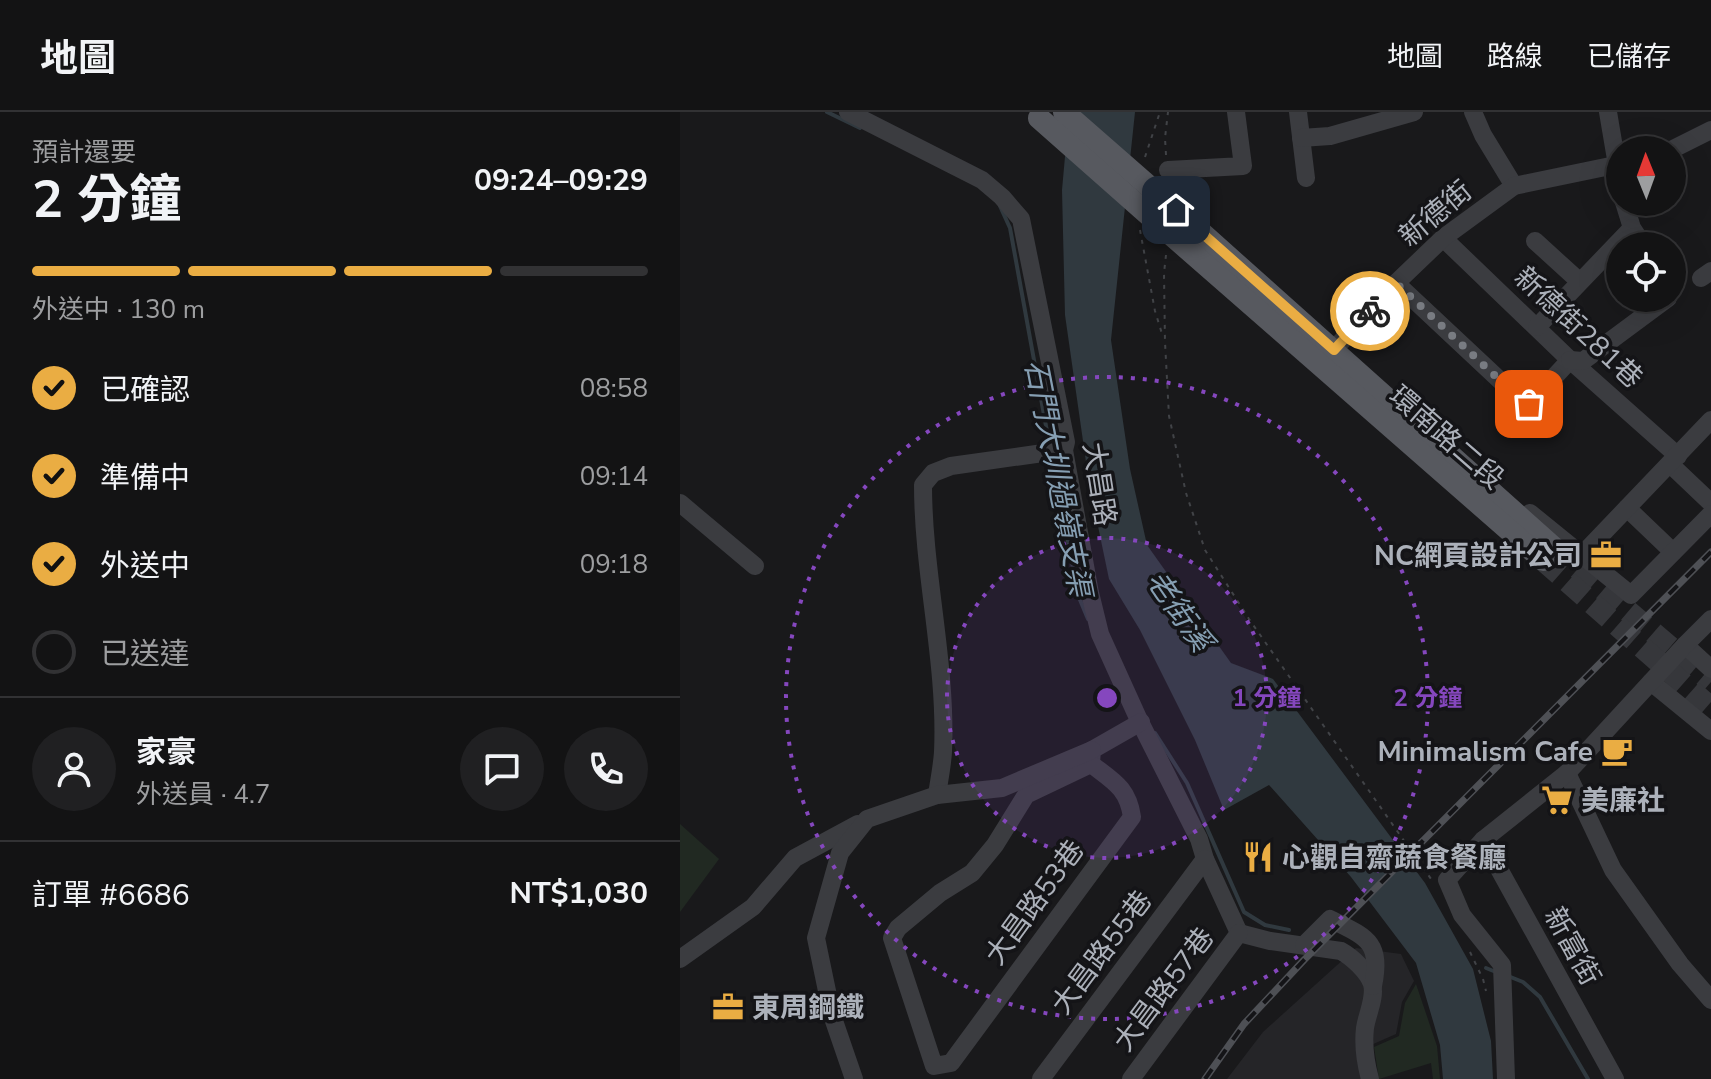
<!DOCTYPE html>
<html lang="zh-TW">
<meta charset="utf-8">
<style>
body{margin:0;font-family:"Nunito Sans","Noto Sans TC",sans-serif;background:#202022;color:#f1f3f6;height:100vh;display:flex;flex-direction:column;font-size:30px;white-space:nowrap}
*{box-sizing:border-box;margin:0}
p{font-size:26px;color:#9d9ea0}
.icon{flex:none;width:44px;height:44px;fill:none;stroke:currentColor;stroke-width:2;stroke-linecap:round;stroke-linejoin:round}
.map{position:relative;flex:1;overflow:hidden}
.side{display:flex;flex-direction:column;background:#131314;width:680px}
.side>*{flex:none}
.needle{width:52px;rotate:359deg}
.controls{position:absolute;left:926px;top:24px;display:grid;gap:16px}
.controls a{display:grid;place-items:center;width:80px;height:80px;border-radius:50%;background:#131314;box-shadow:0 8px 32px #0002,0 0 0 2px #323234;font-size:40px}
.pin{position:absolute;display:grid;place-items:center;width:68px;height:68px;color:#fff;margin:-34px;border-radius:16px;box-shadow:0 4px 12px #0006}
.courier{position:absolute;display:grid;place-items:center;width:80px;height:80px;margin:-40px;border:6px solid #eaad43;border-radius:50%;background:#fff;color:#222;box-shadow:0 2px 10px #0007}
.summary em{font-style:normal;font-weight:700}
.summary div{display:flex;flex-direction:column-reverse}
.summary{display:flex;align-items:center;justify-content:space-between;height:136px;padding:0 32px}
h1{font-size:52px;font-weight:700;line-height:60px}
.bar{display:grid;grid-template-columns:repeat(4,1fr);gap:12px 8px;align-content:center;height:96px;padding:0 32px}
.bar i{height:10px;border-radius:6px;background:#323234}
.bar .active{background:#eaad43}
.bar p{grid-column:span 4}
.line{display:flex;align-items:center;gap:20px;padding:0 32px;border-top:2px solid #323234}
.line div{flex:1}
.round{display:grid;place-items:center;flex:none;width:84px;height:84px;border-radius:42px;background:#202022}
ol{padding:0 32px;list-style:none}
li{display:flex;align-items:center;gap:24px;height:88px}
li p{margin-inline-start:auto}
li .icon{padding:8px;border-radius:50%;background:#eaad43;color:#111;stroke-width:4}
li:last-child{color:#9d9ea0}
li i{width:44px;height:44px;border:4px solid #323234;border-radius:50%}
header{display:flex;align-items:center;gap:48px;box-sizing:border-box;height:112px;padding:0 40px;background:#131314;border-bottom:2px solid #323234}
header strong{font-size:38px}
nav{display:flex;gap:44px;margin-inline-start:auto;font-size:28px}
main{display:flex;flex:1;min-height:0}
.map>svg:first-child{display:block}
.built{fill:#252528}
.green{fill:#212922}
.water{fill:#30393f}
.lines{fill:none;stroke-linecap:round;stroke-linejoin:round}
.stream{stroke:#30393f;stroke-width:4}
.major-tunnel{stroke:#36373b;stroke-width:22;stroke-dasharray:22 11;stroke-linecap:butt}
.path{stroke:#414347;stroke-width:2;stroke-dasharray:4 6;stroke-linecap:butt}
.minor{stroke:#3b3c40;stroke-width:18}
.major{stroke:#57595f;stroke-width:22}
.rail-casing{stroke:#4e5055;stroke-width:7}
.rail{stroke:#141417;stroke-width:4;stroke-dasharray:12;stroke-linecap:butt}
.major-bridge{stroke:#57595f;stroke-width:22}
.done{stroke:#797c82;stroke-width:8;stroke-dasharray:0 14.4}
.route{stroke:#eaad43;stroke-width:10}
.ring{fill:none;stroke:#8547be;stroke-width:4;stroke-dasharray:4 8}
.labels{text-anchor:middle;stroke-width:7;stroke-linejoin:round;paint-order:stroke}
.street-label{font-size:28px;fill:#acb1ba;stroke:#141417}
.poi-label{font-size:28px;font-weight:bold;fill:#acb1ba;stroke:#141417;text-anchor:start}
.water-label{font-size:30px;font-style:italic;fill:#869fb3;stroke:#141417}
.centre{fill:#8547be;stroke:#141417;stroke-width:4}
.ring-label{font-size:24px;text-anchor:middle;font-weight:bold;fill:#8547be;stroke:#141417;stroke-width:7;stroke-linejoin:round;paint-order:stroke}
</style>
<header>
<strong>地圖</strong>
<nav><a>地圖</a><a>路線</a><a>已儲存</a></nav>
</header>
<main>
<section class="side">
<div class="summary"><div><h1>2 分鐘</h1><p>預計還要</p></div><em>09:24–09:29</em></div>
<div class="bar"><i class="active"></i><i class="active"></i><i class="active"></i><i></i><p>外送中 · 130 m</p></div>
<ol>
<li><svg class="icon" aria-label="check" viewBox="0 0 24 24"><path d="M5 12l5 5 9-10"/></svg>已確認<p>08:58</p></li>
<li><svg class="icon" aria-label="check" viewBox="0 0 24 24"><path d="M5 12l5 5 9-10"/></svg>準備中<p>09:14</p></li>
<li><svg class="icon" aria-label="check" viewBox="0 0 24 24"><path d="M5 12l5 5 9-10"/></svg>外送中<p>09:18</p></li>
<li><i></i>已送達</li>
</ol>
<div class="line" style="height:144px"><a class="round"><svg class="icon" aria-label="person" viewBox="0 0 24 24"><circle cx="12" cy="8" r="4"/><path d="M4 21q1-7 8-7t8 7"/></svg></a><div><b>家豪</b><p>外送員 · 4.7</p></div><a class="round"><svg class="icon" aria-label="chat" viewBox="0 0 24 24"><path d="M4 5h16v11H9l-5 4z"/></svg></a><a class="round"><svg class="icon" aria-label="phone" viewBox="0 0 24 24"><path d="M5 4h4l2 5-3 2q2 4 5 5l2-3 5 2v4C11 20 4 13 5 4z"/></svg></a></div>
<div class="line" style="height:104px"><div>訂單 #6686</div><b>NT$1,030</b></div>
</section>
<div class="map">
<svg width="1031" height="967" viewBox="0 0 1031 967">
<rect width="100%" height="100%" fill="#19191b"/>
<path class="built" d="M676,836L721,842L734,869L722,890L716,922L691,933L696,967H547L583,920Z"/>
<g class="green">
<path d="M0,712L39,747L0,800Z"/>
<path d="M736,872L757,934L760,967H753L751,951L699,967L694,935L719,924L725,891Z"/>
</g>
<path class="water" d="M389,0H455L431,228L450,357L467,433L551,551L593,567L745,771L793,857L811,929L813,967H763L760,933L736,851L671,765L589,673L544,698L515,628L460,518L429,467L409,371L385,203L382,78Z"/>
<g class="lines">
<g class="stream">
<path d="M147,0L180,16"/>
<path d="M320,94L330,116L370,336"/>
<path d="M372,344L398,483L408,507"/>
<path d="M475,621L507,671L564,800L585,813L609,818"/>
<path d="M806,856L816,860"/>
<path d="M828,864L843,870L860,885L908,967"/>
</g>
<g class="major-tunnel">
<path d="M873,435L1031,570"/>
<path d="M863,448L1031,596"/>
</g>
<g class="path">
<path d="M486,43L485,26L488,0"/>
<path d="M465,45L480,0"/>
<path d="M460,118L475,199L483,225"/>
<path d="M486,143L484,161L485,230L489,304L506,381L525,438L569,507L729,736"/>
<path d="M743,755L751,767"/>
<path d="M790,840L803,867L806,879"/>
</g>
<g class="minor">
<path d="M168,0L302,68L322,85L341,107L386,330L384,338L410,481L420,522L458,606L519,727L525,747L559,821"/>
<path d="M618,0L626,66"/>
<path d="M793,0L803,23L834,74"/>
<path d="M928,0L940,71"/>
<path d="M621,26L650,24L734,0"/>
<path d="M991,38L1031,18"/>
<path d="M488,58L563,54L556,0"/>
<path d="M944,90L952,116L964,134"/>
<path d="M763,126L890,248L998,344"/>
<path d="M855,129L899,169"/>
<path d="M1021,166L1031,159"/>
<path d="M716,171L843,290L849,292L890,248"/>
<path d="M857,215L952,116"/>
<path d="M644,248L716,171L763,126L834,74L940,52"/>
<path d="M890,248L903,249L988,186"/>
<path d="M990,352L1031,391"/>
<path d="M0,391L75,454"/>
<path d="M947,396L993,440"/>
<path d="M850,401L951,483L1031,402"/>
<path d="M902,443L1031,308"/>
<path d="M1005,533L1031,557"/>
<path d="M971,570L1031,619"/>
<path d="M411,651L412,638L461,610"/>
<path d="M411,652C433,669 448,676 452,705L271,951L254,954L212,826L218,816L260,781L292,761L315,733L346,683Z"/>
<path d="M887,661L933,758L1000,852L1031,888"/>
<path d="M257,683C259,669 262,655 263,640C267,551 243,462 243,373L253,361L271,354L384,338"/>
<path d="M803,728L935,967"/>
<path d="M559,821L590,829L661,839C672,845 688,860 692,872C696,885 687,902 685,916C683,934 685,949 690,967"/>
<path d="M624,833L650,807C686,825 702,829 693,874"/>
<path d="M0,847L73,795L115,746L178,712"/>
<path d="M174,967L152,903L136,826L160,741L187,707L257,683L322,676L412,638"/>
<path d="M361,967L525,747"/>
<path d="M451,967L559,821"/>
<path d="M826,967L822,853L782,803L767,768L803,728L887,661L1005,533L1031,507"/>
</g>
<g class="major">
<path d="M496,98L873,435"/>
<path d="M488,120L863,448"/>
</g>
<defs>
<path id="rail" d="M525,967L564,912L624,848L1031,440"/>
</defs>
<use href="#rail" class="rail-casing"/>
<use href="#rail" class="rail"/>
<g class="major-bridge">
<path d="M384,0L496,98"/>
<path d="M359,6L488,120"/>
</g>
</g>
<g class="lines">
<path class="done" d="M690,199L716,171L843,290L849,292"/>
<path class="route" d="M496,98L654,238L690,199"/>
</g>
<circle cx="427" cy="586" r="160" fill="#8547be" fill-opacity=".12"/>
<g class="ring">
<circle cx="427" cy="586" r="160"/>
<circle cx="427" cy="586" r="321"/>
</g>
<defs>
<symbol id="office-bare" viewBox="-9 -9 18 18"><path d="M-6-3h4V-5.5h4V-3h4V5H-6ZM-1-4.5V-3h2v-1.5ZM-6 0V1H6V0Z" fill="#eaad43" stroke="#141417" stroke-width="2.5" paint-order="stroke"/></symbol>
<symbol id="cafe-bare" viewBox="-9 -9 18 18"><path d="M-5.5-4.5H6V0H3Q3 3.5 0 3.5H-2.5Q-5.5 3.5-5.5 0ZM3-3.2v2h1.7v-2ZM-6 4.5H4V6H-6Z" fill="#eaad43" stroke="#141417" stroke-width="2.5" paint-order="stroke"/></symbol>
<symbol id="supermarket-bare" viewBox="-9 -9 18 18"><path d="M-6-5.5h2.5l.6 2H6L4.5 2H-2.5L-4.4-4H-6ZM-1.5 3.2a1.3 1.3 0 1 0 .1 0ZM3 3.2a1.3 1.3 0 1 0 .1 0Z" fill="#eaad43" stroke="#141417" stroke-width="2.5" paint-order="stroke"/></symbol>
<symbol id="restaurant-bare" viewBox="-9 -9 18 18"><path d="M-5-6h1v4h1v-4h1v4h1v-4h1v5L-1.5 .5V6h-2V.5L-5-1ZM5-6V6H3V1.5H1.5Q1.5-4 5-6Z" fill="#eaad43" stroke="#141417" stroke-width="2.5" paint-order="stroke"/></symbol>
</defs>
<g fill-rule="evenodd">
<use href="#office-bare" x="904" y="421" width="44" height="44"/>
<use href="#cafe-bare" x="915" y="617" width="44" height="44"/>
<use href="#supermarket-bare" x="855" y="666" width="44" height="44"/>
<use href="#restaurant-bare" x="556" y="723" width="44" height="44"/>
<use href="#office-bare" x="26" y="873" width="44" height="44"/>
</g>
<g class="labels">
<g class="street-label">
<text transform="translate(755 101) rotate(-40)" y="10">新德街</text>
<text transform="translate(899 215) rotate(43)" y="10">新德街281巷</text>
<text transform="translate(767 325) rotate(41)" y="10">環南路二段</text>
<text transform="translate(420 372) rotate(81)" y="10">大昌路</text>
<text transform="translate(354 790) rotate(-54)" y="10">大昌路53巷</text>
<text transform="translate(893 834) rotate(61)" y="10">新富街</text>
<text transform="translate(421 840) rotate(-53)" y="10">大昌路55巷</text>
<text transform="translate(483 877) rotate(-53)" y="10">大昌路57巷</text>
</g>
<g class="poi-label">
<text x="902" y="453" text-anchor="end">NC網頁設計公司</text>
<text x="913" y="649" text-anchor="end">Minimalism Cafe</text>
<text x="901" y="698">美廉社</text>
<text x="602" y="755">心觀自齋蔬食餐廳</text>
<text x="72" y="905">東周鋼鐵</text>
</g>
<g class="water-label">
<text transform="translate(378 366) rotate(79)" y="10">石門大圳過嶺支渠</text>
<text transform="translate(499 499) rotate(55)" y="10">老街溪</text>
</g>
</g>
<circle cx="427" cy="586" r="12" class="centre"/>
<g class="ring-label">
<text x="587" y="594">1 分鐘</text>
<text x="748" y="594">2 分鐘</text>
</g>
</svg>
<div class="controls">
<a><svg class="needle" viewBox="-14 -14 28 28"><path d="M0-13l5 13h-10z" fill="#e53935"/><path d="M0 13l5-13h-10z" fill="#9d9ea0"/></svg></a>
<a><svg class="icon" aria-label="locate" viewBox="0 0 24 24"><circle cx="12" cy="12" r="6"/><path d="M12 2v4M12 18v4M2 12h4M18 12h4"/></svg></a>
</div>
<div class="pin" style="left:849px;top:292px;background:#ea580c"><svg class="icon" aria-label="bag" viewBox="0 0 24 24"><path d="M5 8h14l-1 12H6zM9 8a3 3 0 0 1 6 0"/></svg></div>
<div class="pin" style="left:496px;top:98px;background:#1f2937"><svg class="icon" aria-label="home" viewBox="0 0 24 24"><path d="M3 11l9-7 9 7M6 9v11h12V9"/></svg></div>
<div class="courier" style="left:690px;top:199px"><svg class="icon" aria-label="bike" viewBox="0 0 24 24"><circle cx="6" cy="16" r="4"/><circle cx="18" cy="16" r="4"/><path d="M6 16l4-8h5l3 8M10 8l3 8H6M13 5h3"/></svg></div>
</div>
</main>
